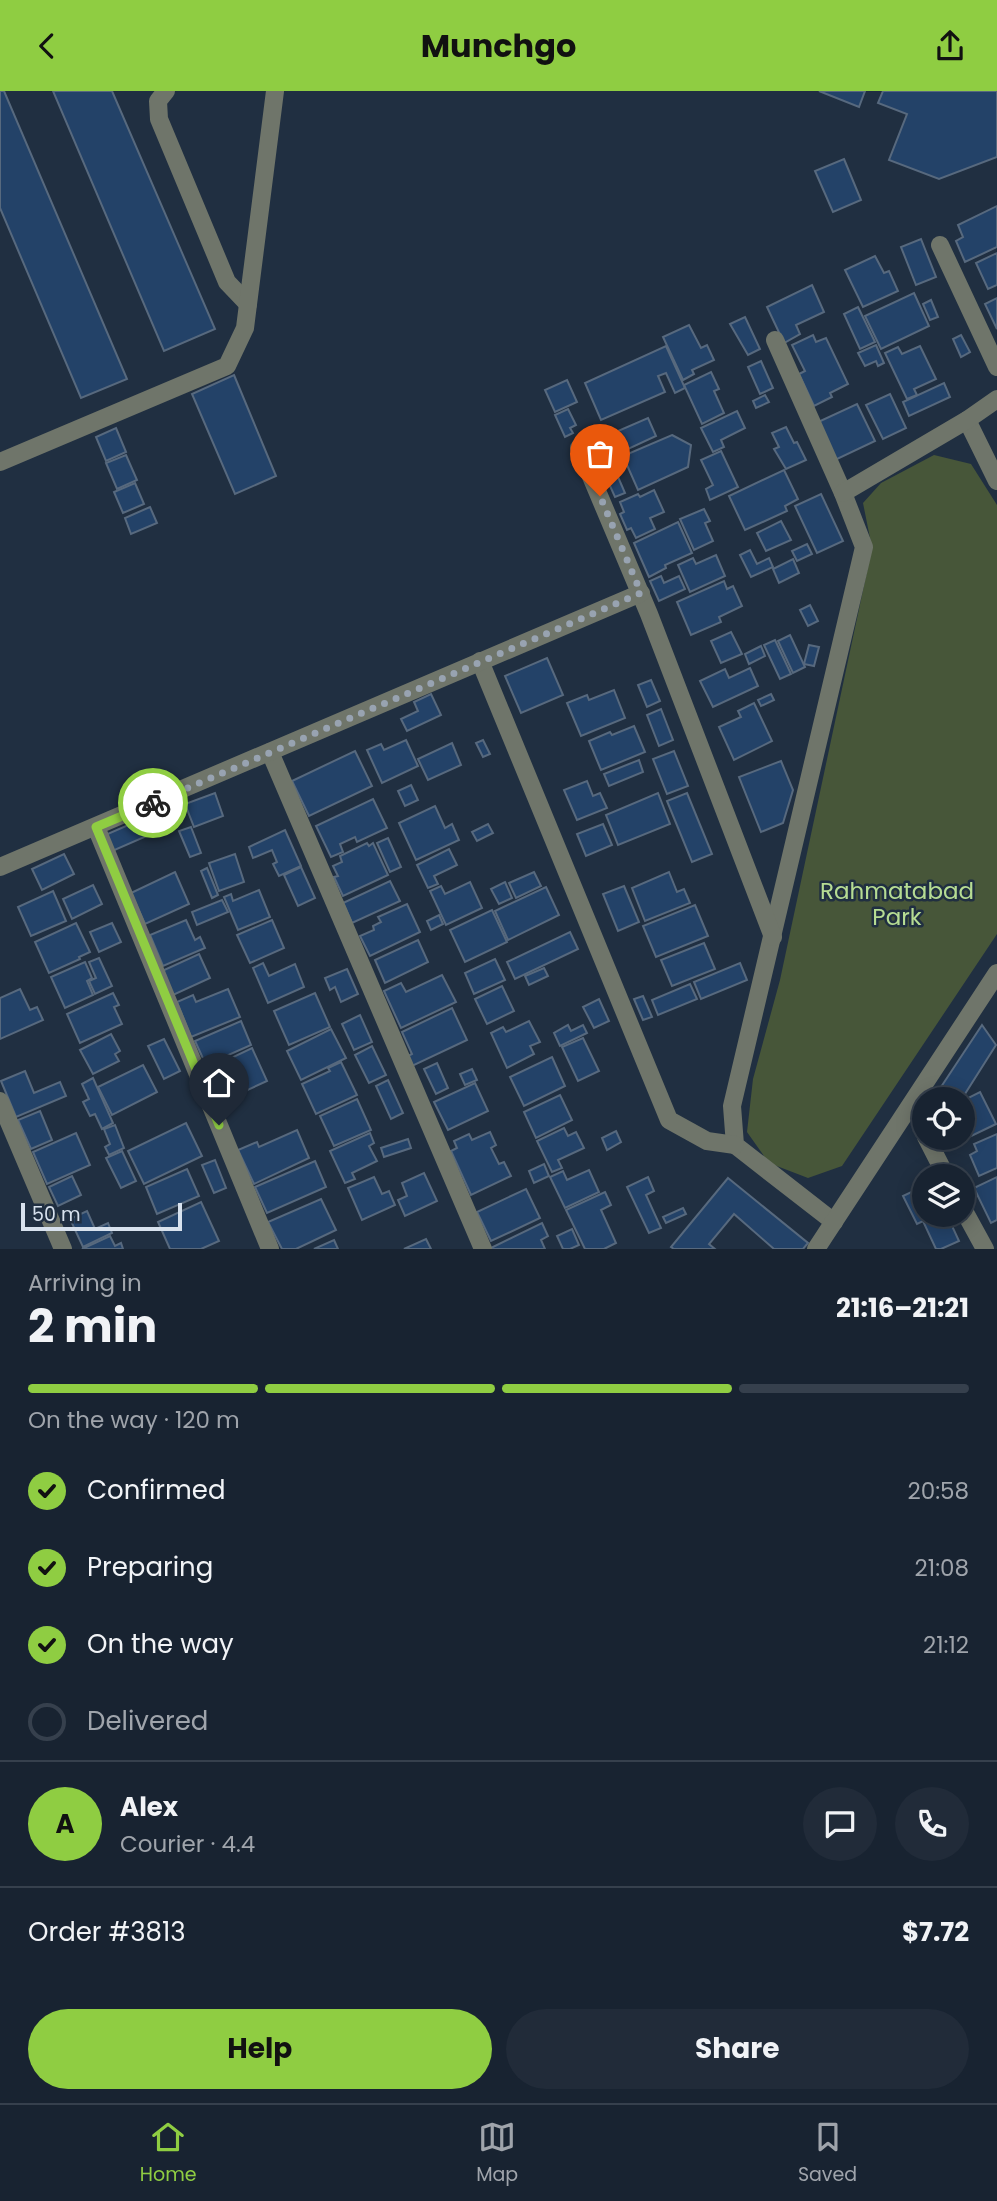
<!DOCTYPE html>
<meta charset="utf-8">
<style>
body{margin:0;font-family:Poppins,sans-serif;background:#212b39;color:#f1f3f6;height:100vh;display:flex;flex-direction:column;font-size:26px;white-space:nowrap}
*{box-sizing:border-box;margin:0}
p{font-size:23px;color:#9fa4ab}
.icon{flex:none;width:38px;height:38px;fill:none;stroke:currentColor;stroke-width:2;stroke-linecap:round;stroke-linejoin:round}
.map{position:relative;height:1158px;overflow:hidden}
.panel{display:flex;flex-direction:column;background:#182331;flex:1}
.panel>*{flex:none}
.buttons{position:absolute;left:912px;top:996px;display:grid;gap:14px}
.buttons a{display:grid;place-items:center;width:63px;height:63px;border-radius:50%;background:#182331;box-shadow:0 4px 18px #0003,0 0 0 2px #36404d;font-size:35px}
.scale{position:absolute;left:21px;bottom:18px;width:161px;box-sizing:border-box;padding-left:7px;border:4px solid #d8e2ee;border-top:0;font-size:19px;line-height:24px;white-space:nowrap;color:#d8e2ee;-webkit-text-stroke:5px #202f41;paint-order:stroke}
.pin{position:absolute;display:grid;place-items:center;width:60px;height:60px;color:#fff;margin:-72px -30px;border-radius:50% 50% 50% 0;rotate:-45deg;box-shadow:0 0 7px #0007}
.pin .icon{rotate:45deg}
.courier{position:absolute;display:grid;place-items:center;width:70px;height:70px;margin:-35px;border:5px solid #8fcd42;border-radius:50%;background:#fff;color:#222;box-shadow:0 2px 9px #0007}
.headline em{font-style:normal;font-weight:700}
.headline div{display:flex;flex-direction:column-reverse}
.headline{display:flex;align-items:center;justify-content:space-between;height:119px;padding:0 28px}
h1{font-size:46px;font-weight:700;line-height:52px}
.bar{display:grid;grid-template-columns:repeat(4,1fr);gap:10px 7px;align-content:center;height:84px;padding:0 28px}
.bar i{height:9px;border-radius:5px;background:#36404d}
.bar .active{background:#8fcd42}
.bar p{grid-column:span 4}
.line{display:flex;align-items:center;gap:18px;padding:0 28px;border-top:2px solid #36404d}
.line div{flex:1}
.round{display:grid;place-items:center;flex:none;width:74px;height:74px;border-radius:37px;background:#212b39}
ol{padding:0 28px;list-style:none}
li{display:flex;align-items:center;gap:21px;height:77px}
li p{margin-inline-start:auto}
li .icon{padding:7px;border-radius:50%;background:#8fcd42;color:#111;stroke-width:4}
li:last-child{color:#9fa4ab}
li i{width:38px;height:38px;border:4px solid #36404d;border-radius:50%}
.primary-button{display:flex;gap:14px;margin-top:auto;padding:14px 28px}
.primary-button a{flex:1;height:80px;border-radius:42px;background:#8fcd42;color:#111;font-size:28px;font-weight:700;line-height:80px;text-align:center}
.primary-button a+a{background:#212b39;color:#f1f3f6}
header{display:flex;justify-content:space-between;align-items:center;height:91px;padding:0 28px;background:#8fcd42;color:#111;font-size:32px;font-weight:700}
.menu{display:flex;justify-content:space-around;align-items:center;height:98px;border-top:2px solid #36404d;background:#182331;font-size:19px;color:#9fa4ab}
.menu a{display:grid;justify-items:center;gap:4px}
.menu .active{color:#8fcd42}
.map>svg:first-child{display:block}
.green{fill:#475639}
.building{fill:#234268;stroke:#57697e;stroke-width:2}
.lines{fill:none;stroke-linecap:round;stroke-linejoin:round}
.minor{stroke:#6f756a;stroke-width:18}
.done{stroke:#98a3b1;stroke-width:7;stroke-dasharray:0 12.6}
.route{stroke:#8fcd42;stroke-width:9}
.labels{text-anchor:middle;stroke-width:5;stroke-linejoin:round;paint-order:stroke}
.park-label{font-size:23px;fill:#b6dc93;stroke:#202f41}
</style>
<header><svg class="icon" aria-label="back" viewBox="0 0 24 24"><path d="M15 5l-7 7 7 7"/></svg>Munchgo<svg class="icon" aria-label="share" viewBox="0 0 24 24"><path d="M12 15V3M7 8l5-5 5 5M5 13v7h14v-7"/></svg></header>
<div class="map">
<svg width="997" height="1158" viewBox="0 0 997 1158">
<rect width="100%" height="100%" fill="#202f41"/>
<path class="green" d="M934,364L971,373L997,414V843L842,1075L808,1087L769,1072L747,1041L753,988L780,889L872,457L863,412L881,392Z"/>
<g class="building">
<path d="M0,0H4L127,288L81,307L0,117Z"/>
<path d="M53,0H112L215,238L164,260Z"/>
<path d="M819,0H865L859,16Z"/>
<path d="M883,0H997V66L939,88L889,69L907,23L878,12Z"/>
<path d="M844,68L861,109L833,121L815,80Z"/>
<path d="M997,115V156L965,171L956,150L963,146L958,134Z"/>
<path d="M921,148L936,186L916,194L901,156Z"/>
<path d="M997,162V194L988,198L976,172Z"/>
<path d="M875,165L884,182L889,180L898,200L863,216L845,179Z"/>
<path d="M812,194L824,221L796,234L800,243L784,252L767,216Z"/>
<path d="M914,202L929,235L881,258L865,225Z"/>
<path d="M997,207V238L985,213Z"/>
<path d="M931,209L938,226L930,229L923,213Z"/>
<path d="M858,216L875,251L860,258L844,223Z"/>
<path d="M745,226L760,258L748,264L730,233Z"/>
<path d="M689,234L701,257L707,254L714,269L692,279L694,283L683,289L663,246Z"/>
<path d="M813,244L816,251L826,247L848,293L830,302L832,306L814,315L799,283L805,280L792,254Z"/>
<path d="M961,244L970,261L961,266L953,248Z"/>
<path d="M876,254L884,272L878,275L876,270L865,275L858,262Z"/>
<path d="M666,255L685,297L675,302L666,282L658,285L665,301L601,329L585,292Z"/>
<path d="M920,255L936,288L914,298L917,304L907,308L885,262L898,256L902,263Z"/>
<path d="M761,270L773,297L760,303L748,276Z"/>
<path d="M711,281L719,298L714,300L724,322L702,333L684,294Z"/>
<path d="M234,284L276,385L235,403L192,303Z"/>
<path d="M567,289L577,311L555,321L545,299Z"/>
<path d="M944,292L950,306L909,325L903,311Z"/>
<path d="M890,303L906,337L883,348L866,314Z"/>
<path d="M765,304L769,311L756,317L753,310Z"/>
<path d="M857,313L875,350L835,369L816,332Z"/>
<path d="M568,318L576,334L570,337L573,342L565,346L555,324Z"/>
<path d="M737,320L745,337L721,349L724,356L713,361L701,337Z"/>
<path d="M648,327L656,345L626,359L618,340Z"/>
<path d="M786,336L794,352L797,351L806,369L786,378L774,358L779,356L772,342Z"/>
<path d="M116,337L126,361L106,370L96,346Z"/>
<path d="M672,344L691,354L688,376L638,399L623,365Z"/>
<path d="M617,354L621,362L604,369L600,361Z"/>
<path d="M721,360L738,396L710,409L706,398L713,394L701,369Z"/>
<path d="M126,364L137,389L117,398L106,372Z"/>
<path d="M615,379L625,402L615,406L605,384Z"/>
<path d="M784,379L798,408L785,415L787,420L745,439L729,405Z"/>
<path d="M135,392L144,413L123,422L114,401Z"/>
<path d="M654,399L664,421L650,427L655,438L636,447L631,437L627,439L620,423L624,421L620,411L638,403L640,406Z"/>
<path d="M821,403L843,450L817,462L795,415Z"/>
<path d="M150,416L157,432L131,443L125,427Z"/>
<path d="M704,418L710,430L705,432L713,450L694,459L680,428Z"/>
<path d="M781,430L791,449L766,460L757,442Z"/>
<path d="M678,431L692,462L665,474L666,477L649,486L634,452Z"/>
<path d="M807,453L812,463L797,470L792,460Z"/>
<path d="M750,459L757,473L769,467L773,476L751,486L740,464Z"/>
<path d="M716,464L725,485L690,501L678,474L693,467L696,473Z"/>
<path d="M793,468L799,482L779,492L773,478Z"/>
<path d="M661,485L664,492L679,485L685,498L659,510L650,490Z"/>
<path d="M724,490L727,498L733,495L742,515L719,526L721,531L691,544L677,511Z"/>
<path d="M810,514L818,530L808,535L800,519Z"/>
<path d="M731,541L742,563L721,572L711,550Z"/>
<path d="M790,544L805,576L793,582L778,550Z"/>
<path d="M775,549L791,583L780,588L764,554Z"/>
<path d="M809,554L819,556L814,575L804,573Z"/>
<path d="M761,555L765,565L749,573L745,563Z"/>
<path d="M547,567L563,604L521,622L505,585Z"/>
<path d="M750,577L758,595L713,616L700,590L725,578L729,587Z"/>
<path d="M651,589L660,610L647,616L638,594Z"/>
<path d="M614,599L625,627L581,645L567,612L587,604L589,609Z"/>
<path d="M431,603L441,624L407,640L401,628L418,620L414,611Z"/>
<path d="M771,603L774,609L761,615L758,609Z"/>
<path d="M754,612L772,650L734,669L719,636L741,626L738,620Z"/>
<path d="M661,618L673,649L659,655L647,624Z"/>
<path d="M634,635L645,661L601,679L589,650L610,641L612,644Z"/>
<path d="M406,649L418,675L382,692L367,659L381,653L384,659Z"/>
<path d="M483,649L490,663L483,666L476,652Z"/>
<path d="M452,652L461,674L428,689L418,668Z"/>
<path d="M355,660L372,695L309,725L292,690Z"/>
<path d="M674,660L688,695L667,703L653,668Z"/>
<path d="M639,669L643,681L609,695L604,683Z"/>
<path d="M781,670L793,699L783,732L761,741L739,686Z"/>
<path d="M587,690L593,705L600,702L607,717L577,729L564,699Z"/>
<path d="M411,694L418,709L405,715L398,700Z"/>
<path d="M215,702L223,725L194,736L185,713Z"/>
<path d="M658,702L670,733L618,754L606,724Z"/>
<path d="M687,702L712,763L692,771L667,710Z"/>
<path d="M373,708L387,737L357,751L355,746L340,753L343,761L331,766L316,735Z"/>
<path d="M435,715L445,737L452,733L459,749L416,769L399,732Z"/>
<path d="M165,718L172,734L110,761L103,745Z"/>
<path d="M488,733L493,742L477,750L472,741Z"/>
<path d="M603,733L612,754L586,765L577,743Z"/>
<path d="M191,736L201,762L190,766L179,740Z"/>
<path d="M285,739L301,775L279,785L273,773L277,771L272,759L253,767L249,756Z"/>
<path d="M388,747L401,776L390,781L377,752Z"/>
<path d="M367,752L369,755L373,752L388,784L343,805L334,786L338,785L333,775L342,771L340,765Z"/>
<path d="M449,758L457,774L434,785L438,793L428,797L417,774Z"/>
<path d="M64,763L74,783L42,799L32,778Z"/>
<path d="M235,763L244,791L219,800L209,772Z"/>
<path d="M301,776L315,807L298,815L284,784Z"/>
<path d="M207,777L218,804L212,807L201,780Z"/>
<path d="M175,781L189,813L145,833L131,802Z"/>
<path d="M534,781L541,795L516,807L509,792Z"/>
<path d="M669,781L677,801L684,798L690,812L645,830L632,797Z"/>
<path d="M390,790L400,810L352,832L343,812Z"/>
<path d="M470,791L482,817L446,834L430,800L441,795L445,803Z"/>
<path d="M505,791L512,807L499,813L491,798Z"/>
<path d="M93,794L102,813L72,828L63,808Z"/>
<path d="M624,795L639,831L618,840L603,803Z"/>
<path d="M546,796L559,824L508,849L495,820Z"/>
<path d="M259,799L270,826L238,839L224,806L231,803L233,810Z"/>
<path d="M53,800L66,830L31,845L18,816Z"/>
<path d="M222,809L228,821L197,834L192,821Z"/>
<path d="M407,813L420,841L370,865L360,845L374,839L373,835L381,831L378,826Z"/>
<path d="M695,814L708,845L656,866L643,835Z"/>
<path d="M492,819L507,851L465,871L450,839Z"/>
<path d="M439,824L443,833L431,839L427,830Z"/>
<path d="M186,829L195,849L200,846L205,857L163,875L150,844Z"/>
<path d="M272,829L284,857L250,872L237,844Z"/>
<path d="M76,832L90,861L79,866L80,868L49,882L35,851Z"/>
<path d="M112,832L121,851L99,861L90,841Z"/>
<path d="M570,841L578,858L515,888L507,871Z"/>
<path d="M418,849L428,871L385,892L375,869Z"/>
<path d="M704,852L715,878L672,895L661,869Z"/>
<path d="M199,863L210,887L173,904L162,880Z"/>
<path d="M99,867L112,895L95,903L89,890L96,887L89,871Z"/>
<path d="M495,868L505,889L474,903L465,882Z"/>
<path d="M85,871L92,887L87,890L93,904L65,917L51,886Z"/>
<path d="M263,872L269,885L295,873L304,896L268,912L253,877Z"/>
<path d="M740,872L747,889L701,908L694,891Z"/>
<path d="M544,877L548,885L529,894L525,885Z"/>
<path d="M347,878L358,903L341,911L335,896L330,899L325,887Z"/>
<path d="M442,884L456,911L401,937L384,900L401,892L406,901Z"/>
<path d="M690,893L697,908L658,924L652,909Z"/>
<path d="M502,895L514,920L487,933L475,908Z"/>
<path d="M20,898L30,919L37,916L43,929L0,948V907Z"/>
<path d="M228,898L240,926L191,946L177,911L193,904L196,911Z"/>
<path d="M113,902L119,914L114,916L122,933L80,952L67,923Z"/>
<path d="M315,902L330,936L289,954L274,920Z"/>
<path d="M643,905L652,926L643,929L634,908Z"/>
<path d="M599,908L609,930L594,937L583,916Z"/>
<path d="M452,917L467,949L412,975L408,965L412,963L402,941Z"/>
<path d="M360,924L372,951L354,959L342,933Z"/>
<path d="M241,930L251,954L206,974L195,950Z"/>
<path d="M529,930L540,951L530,955L534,963L507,977L491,942L503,936L506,941Z"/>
<path d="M568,934L571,940L583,934L587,942L560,955L554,942Z"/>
<path d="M982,934L996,954L963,1006L933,1008Z"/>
<path d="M331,938L346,967L301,989L287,960Z"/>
<path d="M111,943L120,960L115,963L119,970L93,983L80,959Z"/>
<path d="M583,947L599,980L578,990L562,956Z"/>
<path d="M164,948L180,980L164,988L148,955Z"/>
<path d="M372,955L386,984L369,992L355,964Z"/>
<path d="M252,957L267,990L219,1012L204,980Z"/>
<path d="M552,966L565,995L524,1015L510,986Z"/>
<path d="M341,971L357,1004L316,1023L302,993L330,980L328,977Z"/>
<path d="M437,972L448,997L436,1003L424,978Z"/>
<path d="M143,974L157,1001L112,1024L98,996Z"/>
<path d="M472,978L477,989L465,994L460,983Z"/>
<path d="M25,980L34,1002L60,991L66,1005L16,1026L1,990Z"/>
<path d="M93,987L113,1032L102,1038L95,1023L90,1025L83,1011L89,1008L82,993Z"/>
<path d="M388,989L403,1022L391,1028L376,995Z"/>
<path d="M475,992L488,1020L448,1039L434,1011Z"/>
<path d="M980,1001L996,1033L961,1050L959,1046H962V1010Z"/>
<path d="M560,1004L572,1029L536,1047L524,1021Z"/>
<path d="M357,1008L371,1039L334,1055L320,1025Z"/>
<path d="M40,1020L52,1049L31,1058L18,1029Z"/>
<path d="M186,1032L202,1065L144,1093L128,1060Z"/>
<path d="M115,1034L124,1057L109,1064L105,1056L110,1053L104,1038Z"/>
<path d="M564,1037L568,1045L576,1041L584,1057L558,1069L562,1077L552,1081L537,1050Z"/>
<path d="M297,1039L309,1067L254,1093L238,1059L257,1051L259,1056Z"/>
<path d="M616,1040L621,1051L607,1059L602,1047Z"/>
<path d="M490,1041L496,1054L491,1057L499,1073L504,1071L511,1085L471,1104L451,1060L457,1057L454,1050L469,1043L472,1049Z"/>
<path d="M76,1042L90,1074L47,1093L33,1061Z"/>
<path d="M370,1042L374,1052L369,1055L377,1070L352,1082L355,1088L345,1092L330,1060Z"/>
<path d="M997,1043V1077L979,1085L970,1064L977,1060L974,1053Z"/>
<path d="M408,1048L411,1057L384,1066L381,1057Z"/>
<path d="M122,1060L136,1090L121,1097L106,1067Z"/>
<path d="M215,1069L226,1097L214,1102L202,1074Z"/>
<path d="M315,1070L326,1096L267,1122L255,1096Z"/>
<path d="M544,1073L549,1085L534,1092L529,1080Z"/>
<path d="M187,1078L199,1105L157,1123L146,1096Z"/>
<path d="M589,1079L599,1101L565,1117L550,1086L563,1080L567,1089Z"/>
<path d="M424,1082L437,1110L405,1125L398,1109L407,1105L402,1092Z"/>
<path d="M72,1085L81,1104L58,1115L49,1096Z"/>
<path d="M374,1086L382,1103L389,1100L395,1114L362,1129L348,1097Z"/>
<path d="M648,1086L654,1100L646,1104L661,1137L649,1142L627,1096Z"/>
<path d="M997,1086V1129L991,1132L974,1097Z"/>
<path d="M728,1087L808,1152L803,1158H774L734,1123L709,1153L715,1158H674L671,1156Z"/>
<path d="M924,1095V1124H947L959,1150L941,1158H936L923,1130L917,1133L903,1105Z"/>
<path d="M526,1098L540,1127L491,1150L477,1121Z"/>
<path d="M605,1101L611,1114L601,1119L616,1152L604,1158H585L566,1119Z"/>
<path d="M321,1108L336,1139L296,1158H282L268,1131Z"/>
<path d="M201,1111L219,1150L201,1158H170L158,1131Z"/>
<path d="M683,1117L686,1123L666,1132L663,1126Z"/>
<path d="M87,1120L95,1138L108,1132L112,1142L83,1156L70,1128Z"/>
<path d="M542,1132L548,1145L541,1149L545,1158H489Z"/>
<path d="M572,1138L579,1154L570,1158H563L557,1145Z"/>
<path d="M110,1145L115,1155L121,1152L123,1158H82Z"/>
<path d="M426,1148L431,1158H404Z"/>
<path d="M334,1149L338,1158H314Z"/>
</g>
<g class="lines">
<g class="minor">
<path d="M166,0L158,10L159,28L227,191L248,213"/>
<path d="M940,154L997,276"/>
<path d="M775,249L843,402L864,456L732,1015L735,1054L834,1131"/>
<path d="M967,329L997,390"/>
<path d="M579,357L649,523L773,846"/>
<path d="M0,371L227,275L245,237L275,0"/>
<path d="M843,402L967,329L997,308"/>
<path d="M480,570L669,1029L707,1050L735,1054"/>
<path d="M270,661L483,1158"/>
<path d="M96,736L270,1158"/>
<path d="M0,776L641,502"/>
<path d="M0,1010L63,1158"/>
<path d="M926,1046L946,1085"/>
<path d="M962,1116L985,1158"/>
<path d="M816,1158L997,882"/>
</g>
</g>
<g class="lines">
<path class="done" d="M153,712L641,502L600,405"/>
<path class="route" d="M153,712L96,736L219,1034"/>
</g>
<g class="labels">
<g class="park-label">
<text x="897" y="808">Rahmatabad<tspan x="897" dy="26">Park</tspan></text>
</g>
</g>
</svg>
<div class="buttons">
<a><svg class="icon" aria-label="locate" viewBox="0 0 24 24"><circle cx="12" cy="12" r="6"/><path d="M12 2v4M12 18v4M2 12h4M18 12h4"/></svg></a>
<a><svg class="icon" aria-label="layers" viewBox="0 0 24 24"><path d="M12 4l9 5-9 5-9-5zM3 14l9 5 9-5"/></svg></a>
</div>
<div class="scale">50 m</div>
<div class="pin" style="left:600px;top:405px;background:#ea580c"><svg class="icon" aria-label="bag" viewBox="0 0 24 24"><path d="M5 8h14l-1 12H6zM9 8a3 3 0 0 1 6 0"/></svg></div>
<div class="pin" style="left:219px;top:1034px;background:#1f2937"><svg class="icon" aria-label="home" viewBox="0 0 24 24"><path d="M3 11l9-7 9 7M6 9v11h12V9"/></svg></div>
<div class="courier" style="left:153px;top:712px"><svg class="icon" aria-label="bike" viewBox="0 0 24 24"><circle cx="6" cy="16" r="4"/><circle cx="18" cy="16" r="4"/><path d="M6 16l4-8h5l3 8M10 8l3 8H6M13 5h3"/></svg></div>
</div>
<section class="panel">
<div class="headline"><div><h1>2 min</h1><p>Arriving in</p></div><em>21:16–21:21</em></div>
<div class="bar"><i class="active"></i><i class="active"></i><i class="active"></i><i></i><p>On the way · 120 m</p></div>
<ol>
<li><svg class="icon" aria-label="check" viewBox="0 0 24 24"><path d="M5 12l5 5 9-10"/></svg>Confirmed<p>20:58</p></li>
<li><svg class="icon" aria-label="check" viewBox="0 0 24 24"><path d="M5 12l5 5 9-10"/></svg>Preparing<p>21:08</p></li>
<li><svg class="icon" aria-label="check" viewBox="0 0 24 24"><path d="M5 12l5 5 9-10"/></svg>On the way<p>21:12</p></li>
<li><i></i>Delivered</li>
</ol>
<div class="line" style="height:126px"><b class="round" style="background:#8fcd42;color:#111">A</b><div><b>Alex</b><p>Courier · 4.4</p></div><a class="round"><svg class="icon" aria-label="chat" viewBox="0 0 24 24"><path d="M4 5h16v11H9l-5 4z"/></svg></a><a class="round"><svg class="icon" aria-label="phone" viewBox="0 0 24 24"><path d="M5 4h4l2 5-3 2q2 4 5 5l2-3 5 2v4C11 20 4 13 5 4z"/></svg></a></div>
<div class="line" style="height:91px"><div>Order #3813</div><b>$7.72</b></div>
<div class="primary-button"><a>Help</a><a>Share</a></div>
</section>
<nav class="menu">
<a class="active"><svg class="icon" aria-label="home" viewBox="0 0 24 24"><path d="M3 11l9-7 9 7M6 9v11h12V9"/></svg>Home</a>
<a><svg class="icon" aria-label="map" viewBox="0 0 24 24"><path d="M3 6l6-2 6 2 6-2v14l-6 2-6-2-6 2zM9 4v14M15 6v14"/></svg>Map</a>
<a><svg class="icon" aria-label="saved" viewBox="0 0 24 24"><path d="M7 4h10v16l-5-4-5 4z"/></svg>Saved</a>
</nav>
